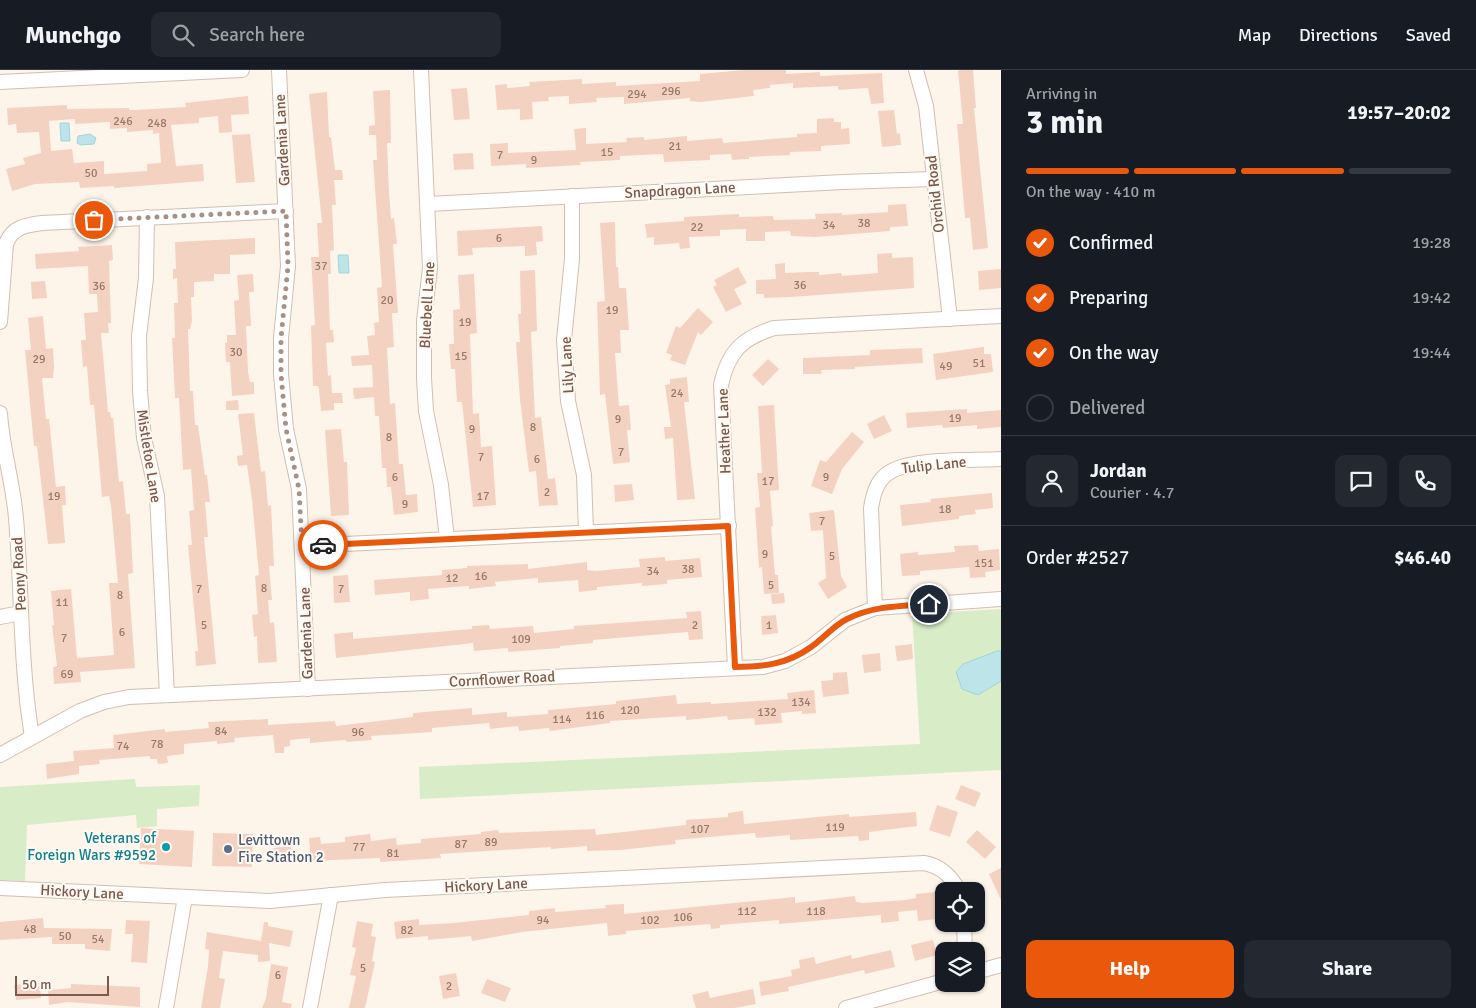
<!DOCTYPE html>
<meta charset="utf-8">
<style>
body{margin:0;font-family:Signika,sans-serif;background:#242831;color:#f1f3f6;height:100vh;display:flex;flex-direction:column;font-size:19px;white-space:nowrap}
*{box-sizing:border-box;margin:0}
p{font-size:16px;color:#9ea1a6}
.icon{flex:none;width:28px;height:28px;fill:none;stroke:currentColor;stroke-width:2;stroke-linecap:round;stroke-linejoin:round}
.map{position:relative;flex:1;overflow:hidden}
.panel{display:flex;flex-direction:column;background:#171b24;width:475px}
.panel>*{flex:none}
.tools{position:absolute;left:935px;top:812px;display:grid;gap:10px}
.tools a{display:grid;place-items:center;width:50px;height:50px;border-radius:10px;background:#171b24;box-shadow:0 1px 4px #0004;font-size:25px}
.scale{position:absolute;left:15px;bottom:12px;width:94px;box-sizing:border-box;padding-left:5px;border:2px solid #7a5a4c;border-top:0;font-size:14px;line-height:18px;white-space:nowrap;color:#7a5a4c;-webkit-text-stroke:4px #fff9f2;paint-order:stroke}
.pin{position:absolute;display:grid;place-items:center;width:42px;height:42px;color:#fff;margin:-21px;border:2px solid #fff;border-radius:50%;box-shadow:0 1px 5px #0007}
.courier{position:absolute;display:grid;place-items:center;width:50px;height:50px;margin:-25px;border:4px solid #ea580c;border-radius:50%;background:#fff;color:#222;box-shadow:0 1px 6px #0007}
.head em{font-style:normal;font-weight:800}
.head div{display:flex;flex-direction:column-reverse}
.head{display:flex;align-items:center;justify-content:space-between;height:85px;padding:0 25px}
h1{font-size:32px;font-weight:800;line-height:38px}
.bar{display:grid;grid-template-columns:repeat(4,1fr);gap:8px 5px;align-content:center;height:60px;padding:0 25px}
.bar i{height:6px;border-radius:4px;background:#363941}
.bar .on{background:#ea580c}
.bar p{grid-column:span 4}
.line{display:flex;align-items:center;gap:12px;padding:0 25px;border-top:1px solid #363941}
.line div{flex:1}
.round{display:grid;place-items:center;flex:none;width:52px;height:52px;border-radius:10px;background:#242831}
ol{padding:0 25px;list-style:none}
li{display:flex;align-items:center;gap:15px;height:55px}
li p{margin-inline-start:auto}
li .icon{padding:5px;border-radius:50%;background:#ea580c;color:#fff;stroke-width:4}
li:last-child{color:#9ea1a6}
li i{width:28px;height:28px;border:2px solid #363941;border-radius:50%}
.cta{display:flex;gap:10px;margin-top:auto;padding:10px 25px}
.cta a{flex:1;height:58px;border-radius:10px;background:#ea580c;color:#fff;font-size:20px;font-weight:800;line-height:58px;text-align:center}
.cta a+a{background:#242831;color:#f1f3f6}
header{display:flex;align-items:center;gap:30px;box-sizing:border-box;height:70px;padding:0 25px;background:#171b24;border-bottom:1px solid #363941}
header strong{font-size:24px}
nav{display:flex;gap:28px;margin-inline-start:auto;font-size:18px}
.search{width:350px;height:45px;background:#242831;display:flex;align-items:center;gap:12px;box-sizing:border-box;padding:0 18px;border-radius:10px;color:#9ea1a6;font-size:19px}
main{display:flex;flex:1;min-height:0}
.map>svg:first-child{display:block}
.green{fill:#d8ecc7}
.water{fill:#bde4e8;stroke:#a3d5da}
.building{fill:#f4d2c1;fill-rule:evenodd}
.lines{fill:none;stroke-linecap:round;stroke-linejoin:round}
.minor-casing{stroke:#d3beb1;stroke-width:16}
.minor{stroke:#fff;stroke-width:14}
.done{stroke:#a89083;stroke-width:5;stroke-dasharray:0 9}
.route{stroke:#ea580c;stroke-width:6}
.culture-dot{fill:#0f9aa8;stroke:#fff9f2;stroke-width:2}
.service-dot{fill:#5c6f8a;stroke:#fff9f2;stroke-width:2}
.labels{text-anchor:middle;stroke-width:4;stroke-linejoin:round;paint-order:stroke}
.number-label{font-size:12px;fill:#987869}
.street-label{font-size:15px;fill:#7a5a4c;stroke:#fff9f2}
.culture-label{font-size:15px;fill:#0d838f;stroke:#fff9f2;text-anchor:end}
.service-label{font-size:15px;fill:#4e5e75;stroke:#fff9f2;text-anchor:start}
</style>
<header>
<strong>Munchgo</strong>
<div class="search"><svg class="icon" aria-label="search" viewBox="0 0 24 24"><circle cx="10" cy="10" r="6"/><path d="M15 15l6 6"/></svg>Search here</div>
<nav><a>Map</a><a>Directions</a><a>Saved</a></nav>
</header>
<main>
<div class="map">
<svg width="1001" height="938" viewBox="0 0 1001 938">
<rect width="100%" height="100%" fill="#fdf5ea"/>
<g class="green">
<path d="M1001,539V700L420,729L419,697L920,674L912,544Z"/>
<path d="M135,709L136,717L200,715L199,736L157,739V756L137,758L136,745L27,755L25,811L0,810V717Z"/>
</g>
<g class="water">
<path d="M60,53H69L70,71H61Z"/>
<path d="M90,64L96,68L94,74L81,75L77,73L78,66Z"/>
<path d="M338,185H348L349,203H339Z"/>
<path d="M997,581H1001V611L978,625L962,619L956,602L963,594Z"/>
</g>
<g class="building">
<path d="M745,0H786V4L820,2V6L882,3L884,33L871,34L868,18L838,20V16L793,18V13L770,15V18L753,20L754,26L701,32L690,31V28L624,34V27L596,28L597,32L569,34V26L548,27L549,31L532,32L533,49L520,50V39L497,40L495,15L507,14V18L530,16L529,12L582,9V14L616,12V16L700,11V4Z"/>
<path d="M958,0H973L976,38H974L988,178L973,180L970,148H965L957,54H963Z"/>
<path d="M467,18L470,49L454,50L451,19Z"/>
<path d="M390,20L391,73H387L389,123L391,149L394,148L397,174H393L398,243H392L394,277L387,278L390,334L395,333L399,394H403L406,425L417,424L418,442L394,445L391,417H387L386,398H382L379,346H375L374,327L354,329L353,318L373,317L372,295L352,296L351,286L369,285L367,266L375,265L374,253L379,252L377,218L382,217L373,90H377L376,65H369V56L375,55L373,21Z"/>
<path d="M327,22L329,67H331L335,100H342L343,110H334L336,135H332L334,180L330,181L331,204H328L330,260H333L334,272L326,273L328,306L331,305L332,323H342L343,333H334V340L321,341L319,320L318,316H313L311,256L315,255L311,187H319L317,153H322L309,24Z"/>
<path d="M248,26L249,44L231,45L232,62L219,63L218,46L199,48V53L171,55L176,96L203,94L204,111L114,118V116L80,118L79,112L35,114L12,121L6,99L25,94L23,88L41,83L39,62L17,63L16,54L8,55L7,38L67,35V39L129,38V40H135L186,37L185,33ZM75,49V54L110,52V59L127,58V62L153,60V64L159,63L161,93L147,94V101L104,104V91L74,93L72,79L51,81L49,51Z"/>
<path d="M894,40L897,64L900,63L901,75L882,77L878,41Z"/>
<path d="M834,48V52H841V59L849,58L850,74L821,76V81L790,82V85L749,87V89L732,90L731,84L710,85V90L664,92L663,84L620,86V90L580,92L581,95L526,98V94L491,96L490,74L508,73V83L576,80L574,59L586,58V74L627,72L626,68L644,67V70L687,66V71L722,68L723,73L797,67V64L817,63V49Z"/>
<path d="M250,64L255,112L236,113L232,65Z"/>
<path d="M473,83L474,99L454,100L453,84Z"/>
<path d="M906,134L908,156L890,157V161L816,167L791,166L790,161L765,162V171H746V159L720,160V166L689,167L690,178L680,179L679,173L654,175V167L647,168L645,154L684,151V147L739,144V147L773,146L774,150L816,149L815,144L842,143V145L888,142V135Z"/>
<path d="M615,152L616,197H618L619,218H626L629,260H620L621,283H615L619,336L629,335L631,360H627L630,392L613,394L605,324L600,325L597,232L605,231L600,153Z"/>
<path d="M542,156L543,171L536,172L537,185L525,186V176L472,178L473,185L458,186L457,161Z"/>
<path d="M255,168V184L230,185V204H214V211L194,212V227H191L192,251L190,259H188L190,321H193L195,355H198L205,405H207L210,432H205L208,467H204L216,594L196,596L195,581H198L188,475H192L189,441L194,440L191,399L183,400L179,328H175L172,268H175L174,233H178L177,208L173,209V199H176L175,172Z"/>
<path d="M112,175L113,190L109,191L111,253H108L109,263H101L108,342H110L111,348H113L119,412L123,411L126,444H130L133,503L128,504L135,598L80,602L81,612L54,614L53,597L57,596L52,555H54L51,521L71,519L77,588L114,585L109,513H118L111,436L109,426L102,427L94,335H90L87,296L83,297L81,270H86L84,243L98,242L97,224H89L88,196L36,199L35,184L79,181L78,177Z"/>
<path d="M892,183V188L913,187L914,218L791,227L764,228V224H756V210L776,209L775,194L785,193V203L808,202H819V205L841,203L842,206L878,203L877,184Z"/>
<path d="M738,197L747,213L734,219L742,234L726,242L713,217L717,215L714,210Z"/>
<path d="M1001,199V218L979,220L978,201Z"/>
<path d="M535,200L537,261L531,262L535,348L541,347L548,409L555,408L558,435L539,436L536,401L529,402L520,330L516,272H520L518,244H521L520,201Z"/>
<path d="M253,204L254,222H249L251,256H246L248,302L250,312H254V324L232,326L230,292H226L225,273H227V265H236L234,231L239,230L237,205Z"/>
<path d="M474,204L477,263L470,264L473,344L479,343L481,377L492,376L496,435L473,437L462,332H457L455,299H451L449,274H454L453,240L460,239L458,205Z"/>
<path d="M45,211L47,228L32,229L31,212Z"/>
<path d="M698,238L713,252L701,265L698,262L685,295L670,290L672,285L666,283L676,256L680,258Z"/>
<path d="M43,246L46,279L53,278L54,297L53,308H42L46,349H49L56,417L65,416L66,435H62L65,473L48,474L37,376H34L25,280H31L28,248Z"/>
<path d="M984,277V284H991L993,302L936,310L933,284Z"/>
<path d="M922,278L923,293L855,297V299L821,300L822,304H803V288L870,285V280Z"/>
<path d="M768,289L779,299L763,316L752,305Z"/>
<path d="M687,307L689,332H684L695,429L677,430L673,368L665,369L664,357H671L665,315L670,314V309Z"/>
<path d="M238,330L239,340H226V331Z"/>
<path d="M774,335L779,420L770,421L773,456H771L775,505H778L779,523L764,524L762,497L759,498L755,438L760,437L757,403H762L758,336Z"/>
<path d="M967,339V343L1001,340V357L977,359V355L943,358L942,355L907,358L906,343Z"/>
<path d="M254,343L261,402L265,401L268,436L271,435L274,496H269L272,530H268L270,553L274,552L277,592L258,593L257,566L254,567L252,545L258,544L255,506L259,505L252,430L247,395L238,396L237,386L243,385L238,344Z"/>
<path d="M884,345L892,361L874,369L867,354Z"/>
<path d="M341,359L344,392H347L349,445L331,446L325,360Z"/>
<path d="M852,362L864,372L842,399L832,424L811,416L820,390L826,392Z"/>
<path d="M632,414L634,430L615,432L614,415Z"/>
<path d="M992,423L993,438L975,440L976,444L959,446V449L902,456L900,435L931,432L930,429Z"/>
<path d="M834,440L841,506L847,517L828,529L818,513L826,508L823,460L811,461L809,443Z"/>
<path d="M978,475L979,481L999,479L1000,500L985,502L986,507L970,508L969,497L920,501V505L902,506L900,484L918,482V485L955,482L954,476Z"/>
<path d="M665,487V491L700,488L702,507L667,510V514L642,516V513L597,517V520L579,522L578,510L538,513V508L495,512L496,516L469,519V516L428,519L429,529L410,531V522L375,525L374,510L442,505V500L467,498V496L528,494V499L587,492V500L596,501L640,497L639,489Z"/>
<path d="M348,505L350,532L334,533L333,506Z"/>
<path d="M784,523L785,533L772,534L771,524Z"/>
<path d="M701,541L703,569L689,570L688,562L593,570V573L560,576V578L508,582V578L474,581L473,573L336,588L334,564L353,562V569L472,559V556L489,555L490,559L533,556L534,563L574,559V556L687,548L686,542Z"/>
<path d="M776,545L778,563L762,565L761,546Z"/>
<path d="M912,574L913,589L897,591L895,576Z"/>
<path d="M880,583L881,601L864,603L862,585Z"/>
<path d="M847,602L849,624L823,627L821,611L833,610V603Z"/>
<path d="M814,620L816,643L802,644V641L781,643L782,653L755,655L754,648L728,650L727,646L686,650V646L610,651V653L550,661L549,658L519,661L518,656L490,659L489,653L432,658V662L371,666L372,670L346,672V670L310,673V668L290,670V676L284,677V683H275L273,665L234,668L235,672L217,674V671L184,674V684L167,686L168,693L158,694L157,689H150V686L99,690L100,694L79,696V704L47,709L46,694L74,691L73,681L114,678L113,665L165,659V662L209,658L208,652L268,649V655L335,651L336,656L413,647V643L472,638V645L507,642V647L548,644V640L616,634V631L676,625L677,634L711,632V634L788,629L787,623Z"/>
<path d="M961,715L981,723L975,737L955,729Z"/>
<path d="M937,735L958,742L950,767L929,760Z"/>
<path d="M743,741L744,754L849,744V747L916,742L917,756L869,762V770L859,771L858,766L790,770V765L756,768L755,763L675,770L676,774L620,780L587,781V776L551,779V777L440,784L441,788L380,792V788L311,791L309,768L320,767L321,774L345,772V767L370,764L371,771L396,768L397,775L421,773V769L481,764V762L498,760L499,763L595,759L596,765L686,755V750L728,747V743Z"/>
<path d="M141,758L194,761L192,797L139,794Z"/>
<path d="M977,760L996,777L985,789L966,772Z"/>
<path d="M213,763L253,764L252,797L212,796Z"/>
<path d="M291,776L293,791L275,793L273,778Z"/>
<path d="M1001,798V830L989,804Z"/>
<path d="M936,822L938,849L918,851L917,840L898,842L899,851L881,853V845L779,854V850L720,855V858L711,859L710,854L626,861V864L608,866L607,853L522,862L472,871L471,866L428,870V866L396,869L394,852L419,849V855L454,853L529,845V841L555,838V842L606,838L605,835L624,834V844L795,827V833L855,826L856,832L863,833L906,830L916,828V824Z"/>
<path d="M43,848L44,858L112,859L110,881L85,879V874H52V867L0,870V852Z"/>
<path d="M126,850L150,851L147,893L131,892L133,864H125Z"/>
<path d="M357,851L373,854L371,866L376,867L372,891L375,892L365,938H349L356,906L350,905L356,878L352,877Z"/>
<path d="M264,852H268V856L293,861L290,877L269,873L270,891L258,892V885L223,881L219,908L225,909L220,938H201L208,896L209,880L205,879L207,862L261,871Z"/>
<path d="M933,870L937,885L915,891L911,875Z"/>
<path d="M891,880L895,897L865,904L864,900L828,908L788,917L789,921L761,926L759,912L792,906L791,900L800,898L799,890L814,887L816,894L851,885L852,889Z"/>
<path d="M271,894L288,897L282,932L292,934L291,938H262L266,928Z"/>
<path d="M456,903L460,926L443,929L439,906Z"/>
<path d="M487,909L511,918L505,932L481,923Z"/>
<path d="M40,913L41,928L16,930L14,915Z"/>
<path d="M71,914L140,917V937L67,932L49,935L48,920L71,918Z"/>
<path d="M753,919L756,934L734,938H696L692,925L708,921L710,928Z"/>
</g>
<g class="lines">
<defs>
<g id="minor">
<path d="M279,0L288,196L281,268V304L286,359L299,419L308,619"/>
<path d="M421,0L430,198L424,251V308L426,341L441,415L447,469"/>
<path d="M916,0L926,36L950,249"/>
<path d="M0,12L242,0"/>
<path d="M572,126V189L564,270L568,331L584,405L586,462"/>
<path d="M428,134L843,112L933,109"/>
<path d="M147,147L146,208L139,266L140,321L144,368L157,426L167,625"/>
<path d="M0,252L6,174C12,157 26,155 42,153L286,141"/>
<path d="M0,343C2,378 13,412 16,448C22,521 20,594 32,667"/>
<path d="M302,476L729,456"/>
<path d="M875,538L871,438C873,426 876,412 887,404C908,387 972,391 1001,389"/>
<path d="M0,547L21,543"/>
<path d="M735,597L721,315C728,282 742,268 774,258L1001,246"/>
<path d="M0,685L80,641L104,632L129,627L763,597L785,591L811,577L845,550L875,538L1001,529"/>
<path d="M0,818L270,831L385,820L924,793C941,796 951,806 959,821"/>
<path d="M964,854L965,881"/>
<path d="M976,902L1001,895"/>
<path d="M166,938L185,827"/>
<path d="M310,938L331,825"/>
<path d="M846,938L944,911"/>
</g>
</defs>
<use href="#minor" class="minor-casing"/>
<use href="#minor" class="minor"/>
</g>
<g class="lines">
<path class="done" d="M94,150L286,141L288,196L281,268V304L286,359L299,419L302,476L323,475"/>
<path class="route" d="M323,475L728,456L735,597C763,597 788,594 811,577C823,569 833,556 847,549C873,536 900,536 929,534"/>
</g>
<circle class="culture-dot" cx="166" cy="777" r="5"/>
<circle class="service-dot" cx="228" cy="779" r="5"/>
<g class="labels">
<g class="number-label">
<text x="671" y="25">296</text>
<text x="637" y="28">294</text>
<text x="123" y="55">246</text>
<text x="157" y="57">248</text>
<text x="675" y="80">21</text>
<text x="607" y="86">15</text>
<text x="500" y="89">7</text>
<text x="534" y="94">9</text>
<text x="91" y="107">50</text>
<text x="864" y="157">38</text>
<text x="829" y="159">34</text>
<text x="697" y="161">22</text>
<text x="499" y="172">6</text>
<text x="321" y="200">37</text>
<text x="800" y="219">36</text>
<text x="99" y="220">36</text>
<text x="387" y="234">20</text>
<text x="612" y="244">19</text>
<text x="465" y="256">19</text>
<text x="236" y="286">30</text>
<text x="461" y="290">15</text>
<text x="39" y="293">29</text>
<text x="979" y="297">51</text>
<text x="946" y="300">49</text>
<text x="677" y="327">24</text>
<text x="955" y="352">19</text>
<text x="618" y="353">9</text>
<text x="533" y="361">8</text>
<text x="472" y="363">9</text>
<text x="389" y="371">8</text>
<text x="621" y="386">7</text>
<text x="481" y="391">7</text>
<text x="537" y="393">6</text>
<text x="395" y="411">6</text>
<text x="826" y="411">9</text>
<text x="768" y="415">17</text>
<text x="547" y="426">2</text>
<text x="54" y="430">19</text>
<text x="483" y="430">17</text>
<text x="405" y="438">9</text>
<text x="945" y="443">18</text>
<text x="822" y="455">7</text>
<text x="765" y="488">9</text>
<text x="832" y="490">5</text>
<text x="984" y="497">151</text>
<text x="688" y="503">38</text>
<text x="653" y="505">34</text>
<text x="481" y="510">16</text>
<text x="452" y="512">12</text>
<text x="771" y="519">5</text>
<text x="264" y="522">8</text>
<text x="199" y="523">7</text>
<text x="341" y="523">7</text>
<text x="120" y="529">8</text>
<text x="62" y="536">11</text>
<text x="204" y="559">5</text>
<text x="695" y="559">2</text>
<text x="769" y="559">1</text>
<text x="122" y="566">6</text>
<text x="64" y="572">7</text>
<text x="521" y="573">109</text>
<text x="67" y="608">69</text>
<text x="801" y="636">134</text>
<text x="630" y="644">120</text>
<text x="767" y="646">132</text>
<text x="595" y="649">116</text>
<text x="562" y="653">114</text>
<text x="221" y="665">84</text>
<text x="358" y="666">96</text>
<text x="157" y="678">78</text>
<text x="123" y="680">74</text>
<text x="835" y="761">119</text>
<text x="700" y="763">107</text>
<text x="491" y="776">89</text>
<text x="461" y="778">87</text>
<text x="359" y="781">77</text>
<text x="393" y="787">81</text>
<text x="747" y="845">112</text>
<text x="816" y="845">118</text>
<text x="683" y="851">106</text>
<text x="543" y="854">94</text>
<text x="650" y="854">102</text>
<text x="30" y="863">48</text>
<text x="407" y="864">82</text>
<text x="65" y="870">50</text>
<text x="98" y="873">54</text>
<text x="363" y="902">5</text>
<text x="278" y="909">6</text>
<text x="449" y="920">2</text>
</g>
<g class="street-label">
<text transform="translate(282 70) rotate(-93)" y="5">Gardenia Lane</text>
<text transform="translate(680 120) rotate(-3)" y="5">Snapdragon Lane</text>
<text transform="translate(935 124) rotate(-96)" y="5">Orchid Road</text>
<text transform="translate(427 235) rotate(-87)" y="5">Bluebell Lane</text>
<text transform="translate(567 295) rotate(-93)" y="5">Lily Lane</text>
<text transform="translate(724 361) rotate(-92)" y="5">Heather Lane</text>
<text transform="translate(149 386) rotate(81)" y="5">Mistletoe Lane</text>
<text transform="translate(934 395) rotate(-6)" y="5">Tulip Lane</text>
<text transform="translate(19 504) rotate(-93)" y="5">Peony Road</text>
<text transform="translate(306 563) rotate(-92)" y="5">Gardenia Lane</text>
<text transform="translate(502 609) rotate(-3)" y="5">Cornflower Road</text>
<text transform="translate(486 815) rotate(-3)" y="5">Hickory Lane</text>
<text transform="translate(82 822) rotate(3)" y="5">Hickory Lane</text>
</g>
<g class="culture-label">
<text x="156" y="773">Veterans of<tspan x="156" dy="17">Foreign Wars #9592</tspan></text>
</g>
<g class="service-label">
<text x="238" y="775">Levittown<tspan x="238" dy="17">Fire Station 2</tspan></text>
</g>
</g>
</svg>
<div class="tools">
<a><svg class="icon" aria-label="locate" viewBox="0 0 24 24"><circle cx="12" cy="12" r="6"/><path d="M12 2v4M12 18v4M2 12h4M18 12h4"/></svg></a>
<a><svg class="icon" aria-label="layers" viewBox="0 0 24 24"><path d="M12 4l9 5-9 5-9-5zM3 14l9 5 9-5"/></svg></a>
</div>
<div class="scale">50 m</div>
<div class="pin" style="left:94px;top:150px;background:#ea580c"><svg class="icon" aria-label="bag" viewBox="0 0 24 24"><path d="M5 8h14l-1 12H6zM9 8a3 3 0 0 1 6 0"/></svg></div>
<div class="pin" style="left:929px;top:534px;background:#1f2937"><svg class="icon" aria-label="home" viewBox="0 0 24 24"><path d="M3 11l9-7 9 7M6 9v11h12V9"/></svg></div>
<div class="courier" style="left:323px;top:475px"><svg class="icon" aria-label="car" viewBox="0 0 24 24"><path d="M5 17H2v-5l4-1 3-4h7l3 4 3 1v5h-3M9 17h6M6 11h13"/><circle cx="7" cy="17" r="2"/><circle cx="17" cy="17" r="2"/></svg></div>
</div>
<section class="panel">
<div class="head"><div><h1>3 min</h1><p>Arriving in</p></div><em>19:57–20:02</em></div>
<div class="bar"><i class="on"></i><i class="on"></i><i class="on"></i><i></i><p>On the way · 410 m</p></div>
<ol>
<li><svg class="icon" aria-label="check" viewBox="0 0 24 24"><path d="M5 12l5 5 9-10"/></svg>Confirmed<p>19:28</p></li>
<li><svg class="icon" aria-label="check" viewBox="0 0 24 24"><path d="M5 12l5 5 9-10"/></svg>Preparing<p>19:42</p></li>
<li><svg class="icon" aria-label="check" viewBox="0 0 24 24"><path d="M5 12l5 5 9-10"/></svg>On the way<p>19:44</p></li>
<li><i></i>Delivered</li>
</ol>
<div class="line" style="height:90px"><a class="round"><svg class="icon" aria-label="person" viewBox="0 0 24 24"><circle cx="12" cy="8" r="4"/><path d="M4 21q1-7 8-7t8 7"/></svg></a><div><b>Jordan</b><p>Courier · 4.7</p></div><a class="round"><svg class="icon" aria-label="chat" viewBox="0 0 24 24"><path d="M4 5h16v11H9l-5 4z"/></svg></a><a class="round"><svg class="icon" aria-label="phone" viewBox="0 0 24 24"><path d="M5 4h4l2 5-3 2q2 4 5 5l2-3 5 2v4C11 20 4 13 5 4z"/></svg></a></div>
<div class="line" style="height:65px"><div>Order #2527</div><b>$46.40</b></div>
<div class="cta"><a>Help</a><a>Share</a></div>
</section>
</main>
